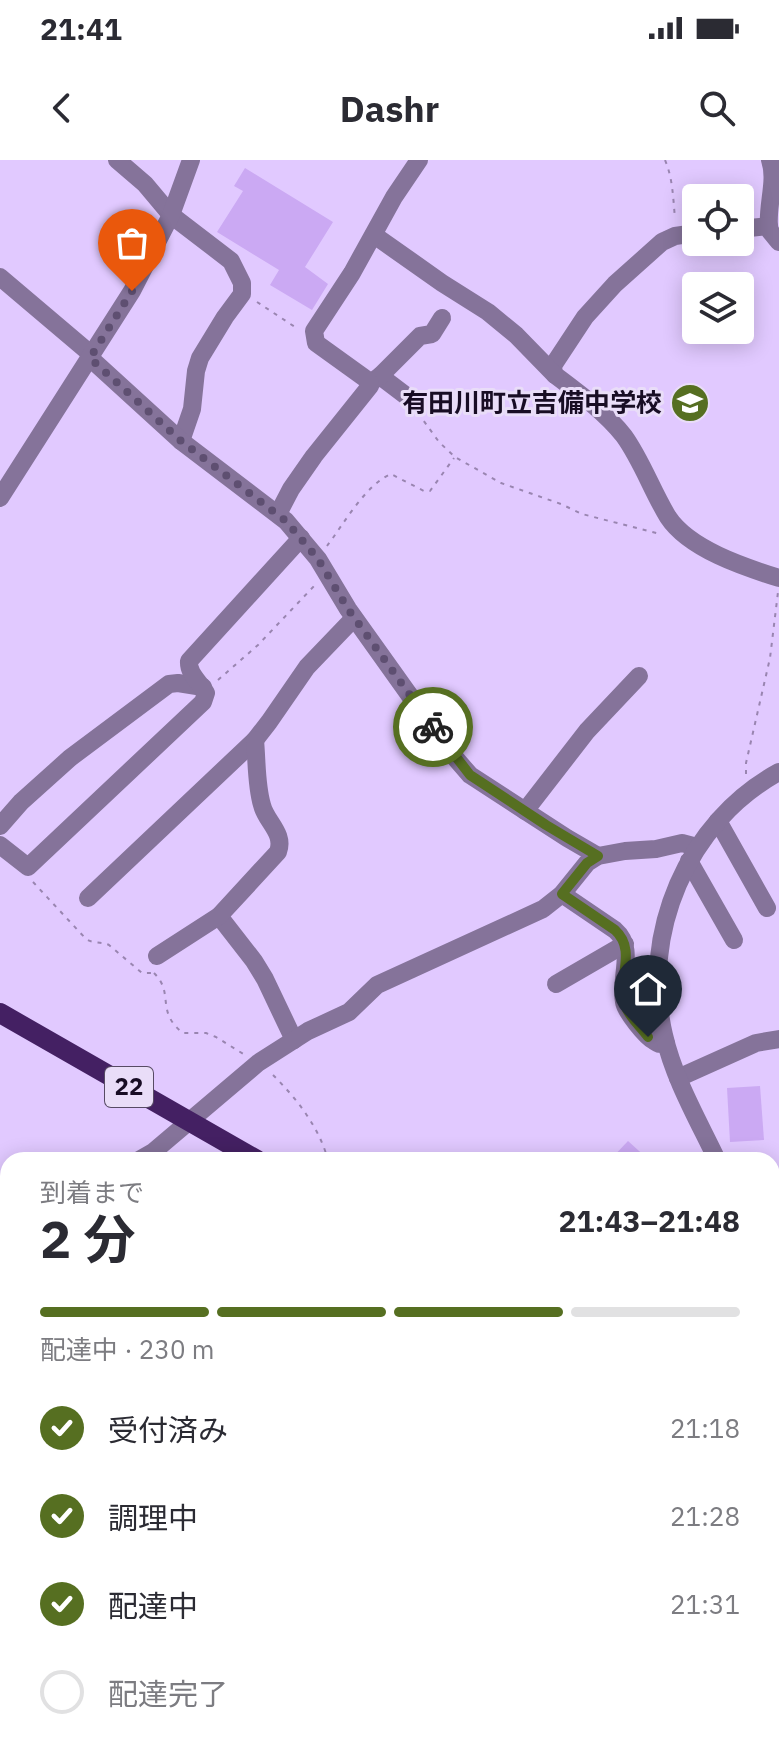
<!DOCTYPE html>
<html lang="ja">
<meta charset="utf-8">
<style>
body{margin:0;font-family:"IBM Plex Sans","Noto Sans JP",sans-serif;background:#f7f7f7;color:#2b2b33;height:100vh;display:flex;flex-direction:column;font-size:30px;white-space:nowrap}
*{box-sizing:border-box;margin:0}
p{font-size:26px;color:#7c7c81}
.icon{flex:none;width:44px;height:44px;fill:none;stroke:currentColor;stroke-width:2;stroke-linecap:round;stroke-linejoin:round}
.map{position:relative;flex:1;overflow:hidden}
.details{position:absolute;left:0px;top:992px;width:780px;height:600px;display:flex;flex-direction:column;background:#fff;border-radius:24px 24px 0 0;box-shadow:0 4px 20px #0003}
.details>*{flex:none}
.controls{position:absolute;left:682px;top:24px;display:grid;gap:16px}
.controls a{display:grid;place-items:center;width:72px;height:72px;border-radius:8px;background:#fff;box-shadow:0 4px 20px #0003;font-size:40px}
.pin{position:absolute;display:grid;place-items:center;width:68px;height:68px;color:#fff;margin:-82px -34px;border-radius:50% 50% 50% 0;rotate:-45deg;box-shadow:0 0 8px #0007}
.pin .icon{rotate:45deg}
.courier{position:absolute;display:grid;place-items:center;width:80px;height:80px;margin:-40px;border:6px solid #566f21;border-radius:50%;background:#fff;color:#222;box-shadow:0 2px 10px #0007}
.headline em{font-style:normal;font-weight:700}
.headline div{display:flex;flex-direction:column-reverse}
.headline{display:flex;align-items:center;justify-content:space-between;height:136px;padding:0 40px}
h1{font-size:52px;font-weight:700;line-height:60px}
.bar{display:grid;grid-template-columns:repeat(4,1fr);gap:12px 8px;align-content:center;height:96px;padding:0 40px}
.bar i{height:10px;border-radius:6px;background:#e1e1e2}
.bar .current{background:#566f21}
.bar p{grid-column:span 4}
ol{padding:0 40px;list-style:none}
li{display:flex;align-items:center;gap:24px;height:88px}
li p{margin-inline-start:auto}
li .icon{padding:8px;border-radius:50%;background:#566f21;color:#fff;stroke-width:4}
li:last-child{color:#7c7c81}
li i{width:44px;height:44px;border:4px solid #e1e1e2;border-radius:50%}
.status{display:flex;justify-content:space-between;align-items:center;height:56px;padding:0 40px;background:#fff;direction:ltr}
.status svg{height:22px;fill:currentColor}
header{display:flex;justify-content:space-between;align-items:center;height:104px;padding:0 40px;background:#fff;font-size:36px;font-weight:700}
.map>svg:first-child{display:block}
.green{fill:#ecbc8e}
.forest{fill:#ca7f23}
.building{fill:#cba9f3}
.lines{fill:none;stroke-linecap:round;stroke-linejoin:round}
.path{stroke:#9985b0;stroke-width:2;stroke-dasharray:4 6;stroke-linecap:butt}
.minor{stroke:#85739a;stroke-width:18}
.major{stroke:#442063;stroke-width:20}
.done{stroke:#5e4f71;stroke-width:8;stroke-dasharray:0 14.4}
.route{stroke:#566f21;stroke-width:10}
.labels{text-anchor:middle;stroke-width:6;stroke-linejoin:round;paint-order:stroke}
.shield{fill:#e9ddf8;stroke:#574b64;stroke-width:2}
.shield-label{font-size:24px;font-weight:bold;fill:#180d24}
.poi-label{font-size:26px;font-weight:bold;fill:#180d24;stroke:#e9ddf8;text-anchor:end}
</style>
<div class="status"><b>21:41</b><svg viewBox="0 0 49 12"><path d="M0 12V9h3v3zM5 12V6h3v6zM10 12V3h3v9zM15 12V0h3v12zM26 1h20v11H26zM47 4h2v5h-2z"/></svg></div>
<header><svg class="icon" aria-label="back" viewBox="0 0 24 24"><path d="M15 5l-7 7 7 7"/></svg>Dashr<svg class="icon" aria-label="search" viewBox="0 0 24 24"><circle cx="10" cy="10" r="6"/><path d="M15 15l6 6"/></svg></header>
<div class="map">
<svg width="779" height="1592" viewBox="0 0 779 1592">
<rect width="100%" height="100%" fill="#e1c9ff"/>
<path class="green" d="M772,1248L779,1252V1445L772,1442Z"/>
<path class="forest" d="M390,1584H497V1592H389Z"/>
<g class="building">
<path d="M245,8L333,62L305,107L328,124L312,150L270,125L279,110L217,72L243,31L234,26Z"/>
<path d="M760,926L764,980L730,982L727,928Z"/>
<path d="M628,981L649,1000H610Z"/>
</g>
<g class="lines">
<g class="path">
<path d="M665,0C673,19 673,38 675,58"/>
<path d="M257,142L298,169"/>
<path d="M418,253L439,282L455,297L501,323L561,344L582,354L660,374"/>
<path d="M327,386C343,365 366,324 391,314L424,331H430L454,298"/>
<path d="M218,520L258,485L316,424"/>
<path d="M746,614V603L770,498L778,432"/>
<path d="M33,722L86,779C93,784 100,781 109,785L142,813H153"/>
<path d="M154,813C175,834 155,851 183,873H206L216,877L245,895"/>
<path d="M273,915C297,939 319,967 328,1000"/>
<path d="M774,1351L779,1340"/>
<path d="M772,1352L779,1347"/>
<path d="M380,1592V1584"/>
</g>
<g class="minor">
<path d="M117,0L145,24L171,55L231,101L242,123V134L225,157L200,198L196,211L192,249L181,281"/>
<path d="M769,66C767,45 777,20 770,0"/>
<path d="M740,69L769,66L770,71L779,82"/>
<path d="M696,73L675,76L662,82L615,124L585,157L554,204L553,209L555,215C579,233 606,253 624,276C642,301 652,331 668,357C689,389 744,407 779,418"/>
<path d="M374,75L442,123L488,152L516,175L555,215"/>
<path d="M0,117L92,195"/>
<path d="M90,198L181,281L286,361L318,399L348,449L450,592L470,615L567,678L598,696"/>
<path d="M380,216L409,238"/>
<path d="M370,223L380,216L420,176L432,174L442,158"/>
<path d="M0,338L132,131L171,55L191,0"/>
<path d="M278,354L291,329L314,296L370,226V223L366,219L316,183L314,171L352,113L394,37L419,0"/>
<path d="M525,651L587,571L639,516"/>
<path d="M718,661L767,748"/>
<path d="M0,666L21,642L70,598L169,524L178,523L203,527"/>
<path d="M0,685L28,707L203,542L206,533C200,522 188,514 189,501L301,378"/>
<path d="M689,701L734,780"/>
<path d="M562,734L615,770C636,788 619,818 624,842C625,851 646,877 654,881C660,885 659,884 666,883"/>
<path d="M88,738L255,580L269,562L307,507L354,458"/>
<path d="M219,756L254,801L265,819L294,880"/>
<path d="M157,796L219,756L278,692C285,673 266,662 262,645C256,625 257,601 255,580"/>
<path d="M556,824L625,784"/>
<path d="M678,918L756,883L779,879"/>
<path d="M139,1000L153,992L258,903L308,871L349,852L377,825L543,749L562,734L587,703L598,696L625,691L656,689L682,683L697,687"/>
<path d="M717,1000C698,960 674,919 664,875C640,774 687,662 779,612"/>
<path d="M0,1065L8,1066"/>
<path d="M772,1123L779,1120"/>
<path d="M772,1196C779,1223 778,1249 772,1277"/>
<path d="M315,1592L316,1584"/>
</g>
<g class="major">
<path d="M0,853L257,1000"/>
<path d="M772,1193L779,1196"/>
</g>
</g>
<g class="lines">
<path class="done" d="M132,131L90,198L181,281L286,361L318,399L348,449L433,567"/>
<path class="route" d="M433,567L470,615L546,665L598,696L587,703L562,734L615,770C638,791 616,821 625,845C629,857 641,867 648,877"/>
</g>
<defs>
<symbol id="school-disc" viewBox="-11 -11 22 22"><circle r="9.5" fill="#566f21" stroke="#e9ddf8"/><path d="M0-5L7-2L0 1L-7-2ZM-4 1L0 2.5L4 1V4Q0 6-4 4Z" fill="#fff"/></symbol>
</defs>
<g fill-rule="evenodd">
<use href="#school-disc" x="668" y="221" width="44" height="44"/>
</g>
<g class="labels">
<rect class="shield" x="105" y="907" width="48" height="40" rx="6"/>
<g class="shield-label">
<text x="129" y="935">22</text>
</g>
<g class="poi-label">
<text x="662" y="252">有田川町立吉備中学校</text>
</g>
</g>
</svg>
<div class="controls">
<a><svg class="icon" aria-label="locate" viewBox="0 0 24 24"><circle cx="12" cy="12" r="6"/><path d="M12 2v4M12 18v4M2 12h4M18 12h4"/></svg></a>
<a><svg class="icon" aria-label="layers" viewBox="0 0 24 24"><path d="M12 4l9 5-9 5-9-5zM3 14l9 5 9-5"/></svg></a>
</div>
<div class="pin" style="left:132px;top:131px;background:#ea580c"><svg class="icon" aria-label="bag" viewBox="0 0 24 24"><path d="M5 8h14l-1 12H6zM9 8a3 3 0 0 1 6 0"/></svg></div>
<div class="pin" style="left:648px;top:877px;background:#1f2937"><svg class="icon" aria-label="home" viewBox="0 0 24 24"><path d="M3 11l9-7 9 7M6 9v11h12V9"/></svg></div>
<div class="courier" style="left:433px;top:567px"><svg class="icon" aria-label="bike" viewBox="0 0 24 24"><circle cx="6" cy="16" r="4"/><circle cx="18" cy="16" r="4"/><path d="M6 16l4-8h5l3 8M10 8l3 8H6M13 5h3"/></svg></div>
<section class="details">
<div class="headline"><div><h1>2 分</h1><p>到着まで</p></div><em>21:43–21:48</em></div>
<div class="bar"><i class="current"></i><i class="current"></i><i class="current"></i><i></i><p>配達中 · 230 m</p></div>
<ol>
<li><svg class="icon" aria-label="check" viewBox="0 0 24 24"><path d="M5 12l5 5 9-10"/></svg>受付済み<p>21:18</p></li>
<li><svg class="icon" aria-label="check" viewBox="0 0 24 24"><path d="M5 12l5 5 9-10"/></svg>調理中<p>21:28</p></li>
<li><svg class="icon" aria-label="check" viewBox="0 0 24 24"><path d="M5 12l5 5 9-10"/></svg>配達中<p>21:31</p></li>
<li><i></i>配達完了</li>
</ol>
</section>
</div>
